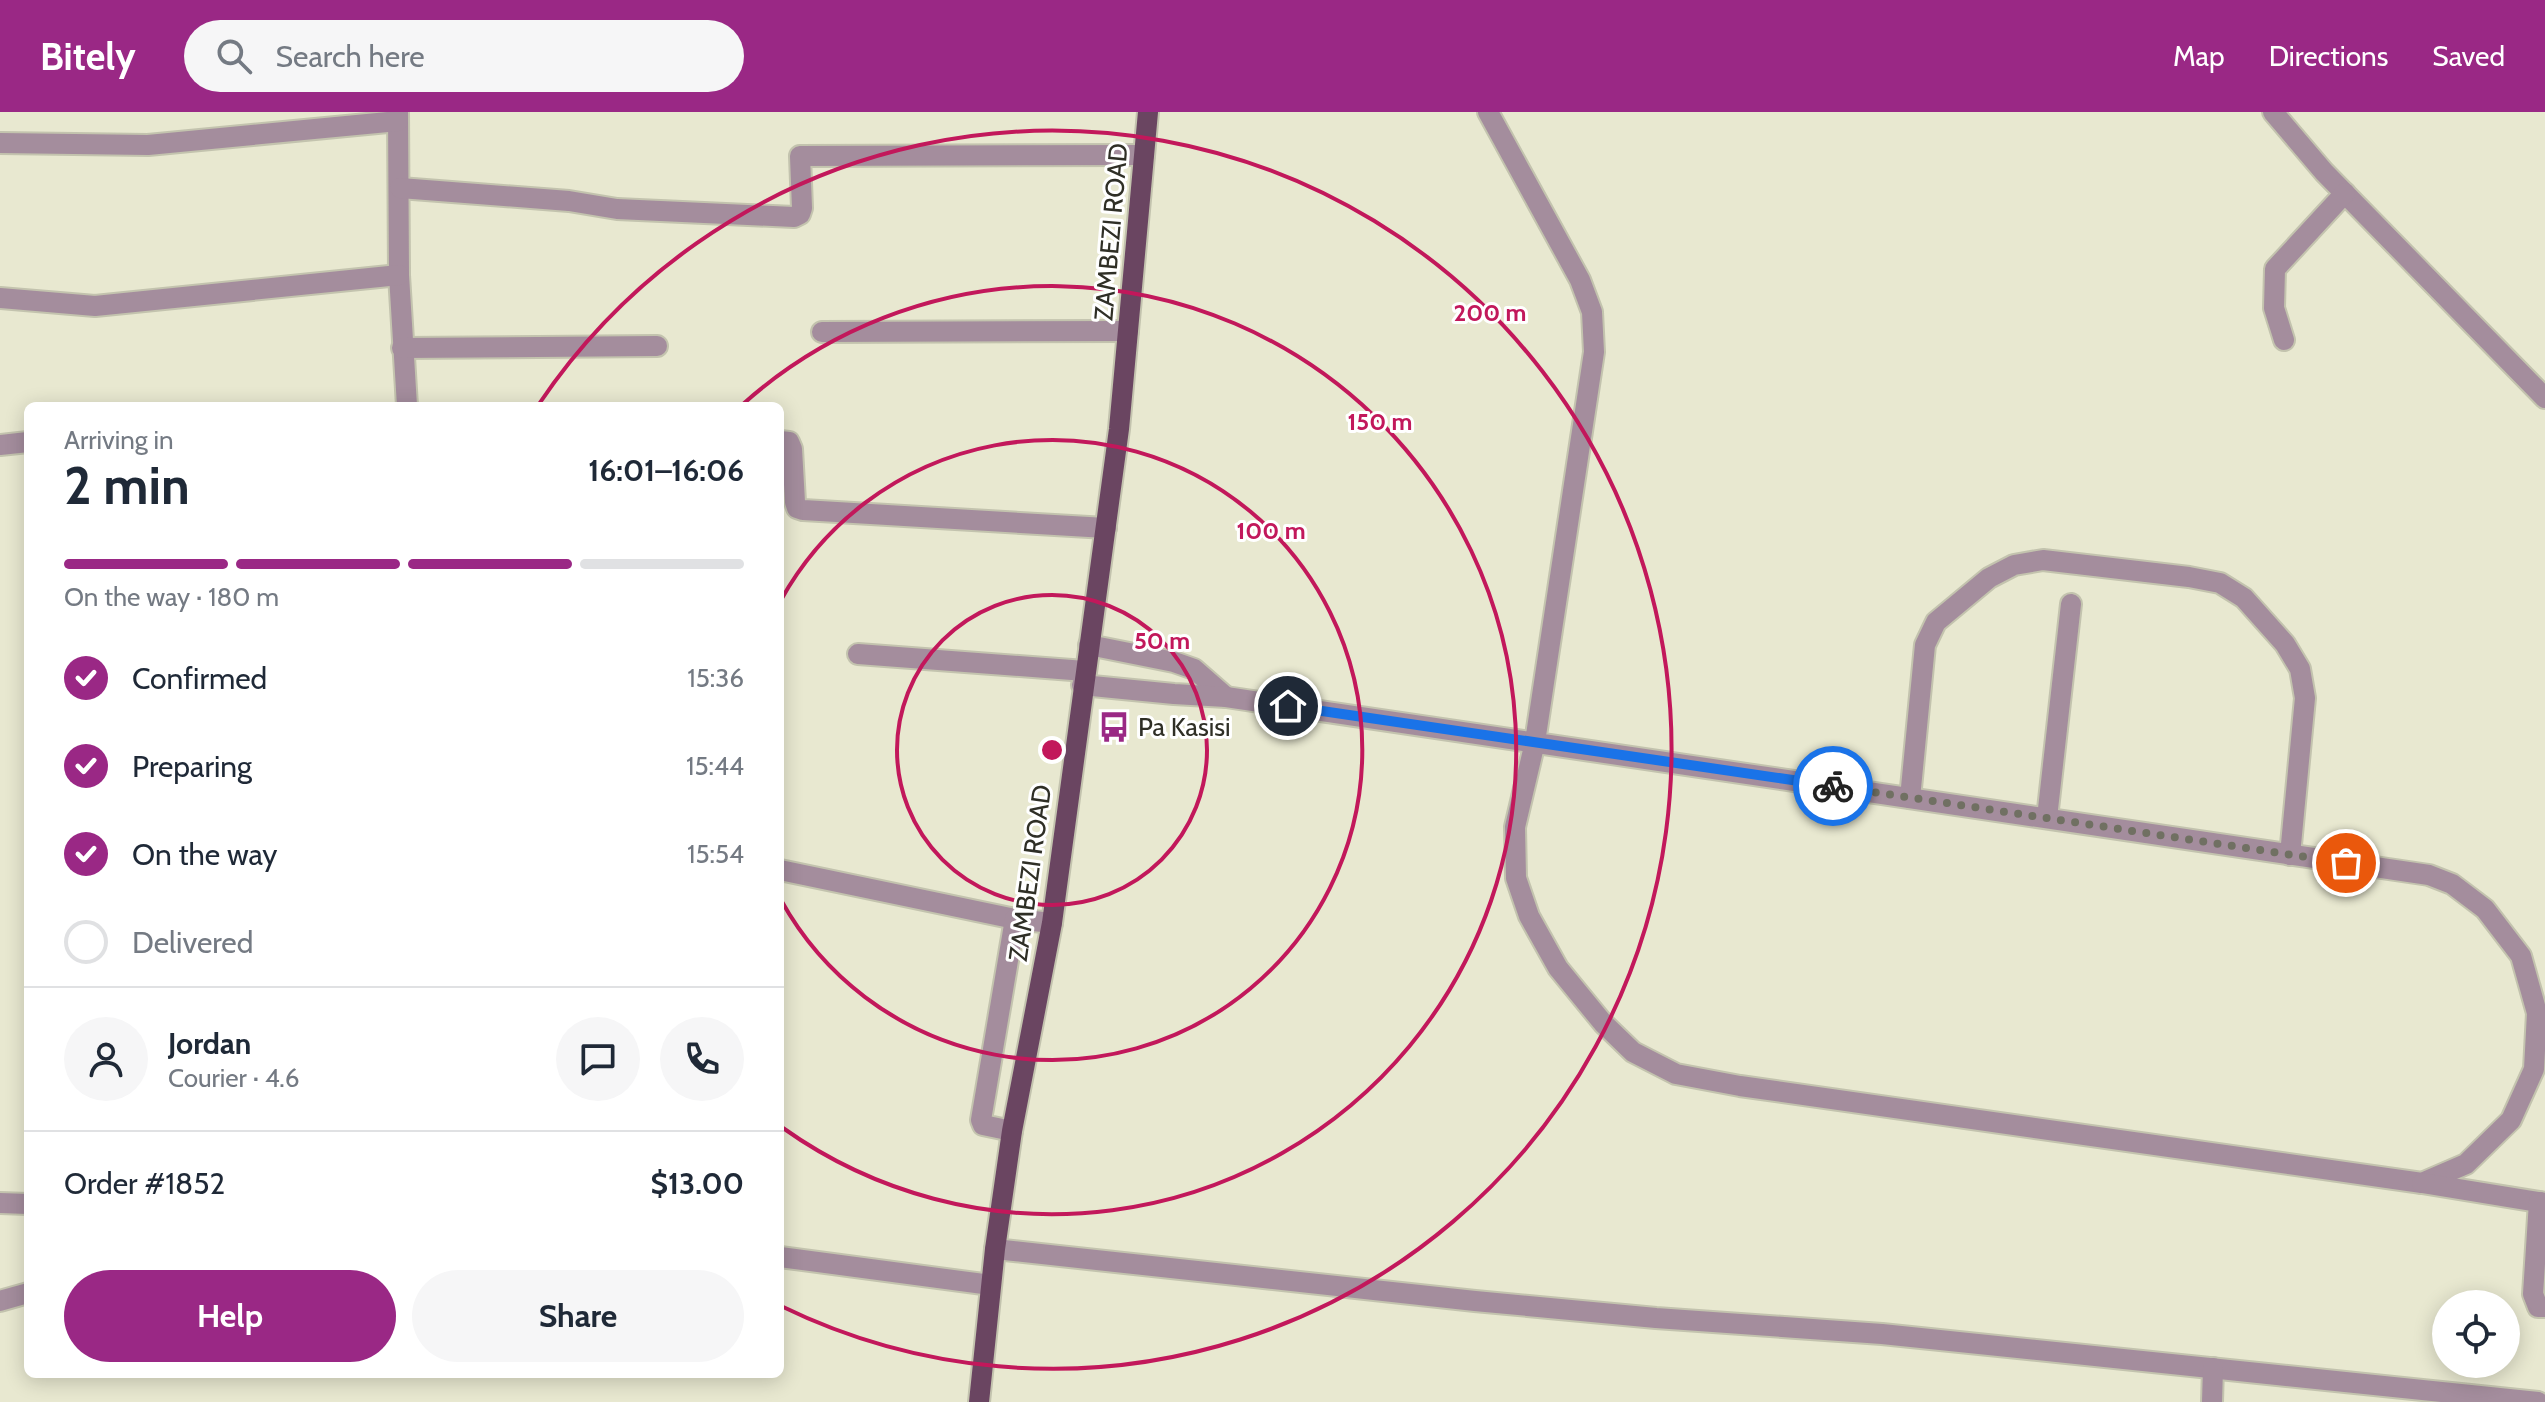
<!DOCTYPE html>
<meta charset="utf-8">
<style>
body{margin:0;font-family:Cabin,sans-serif;background:#f6f6f7;color:#1f2937;height:100vh;display:flex;flex-direction:column;font-size:30px;white-space:nowrap}
*{box-sizing:border-box;margin:0}
p{font-size:26px;color:#747a83}
.icon{flex:none;width:44px;height:44px;fill:none;stroke:currentColor;stroke-width:2;stroke-linecap:round;stroke-linejoin:round}
.map{position:relative;flex:1;overflow:hidden}
.side{position:absolute;left:24px;top:290px;width:760px;height:976px;display:flex;flex-direction:column;background:#fff;border-radius:12px;box-shadow:0 4px 20px #0003}
.side>*{flex:none}
.controls{position:absolute;left:2432px;top:1178px;display:grid;gap:16px}
.controls a{display:grid;place-items:center;width:88px;height:88px;border-radius:50%;background:#fff;box-shadow:0 4px 20px #0003;font-size:40px}
.pin{position:absolute;display:grid;place-items:center;width:68px;height:68px;color:#fff;margin:-34px;border:4px solid #fff;border-radius:50%;box-shadow:0 2px 8px #0007}
.courier{position:absolute;display:grid;place-items:center;width:80px;height:80px;margin:-40px;border:6px solid #1a73e8;border-radius:50%;background:#fff;color:#222;box-shadow:0 2px 10px #0007}
.summary em{font-style:normal;font-weight:700}
.summary div{display:flex;flex-direction:column-reverse}
.summary{display:flex;align-items:center;justify-content:space-between;height:136px;padding:0 40px}
h1{font-size:52px;font-weight:700;line-height:60px}
.bar{display:grid;grid-template-columns:repeat(4,1fr);gap:12px 8px;align-content:center;height:96px;padding:0 40px}
.bar i{height:10px;border-radius:6px;background:#e0e1e3}
.bar .on{background:#9a2885}
.bar p{grid-column:span 4}
.line{display:flex;align-items:center;gap:20px;padding:0 40px;border-top:2px solid #e0e1e3}
.line div{flex:1}
.round{display:grid;place-items:center;flex:none;width:84px;height:84px;border-radius:42px;background:#f6f6f7}
ol{padding:0 40px;list-style:none}
li{display:flex;align-items:center;gap:24px;height:88px}
li p{margin-inline-start:auto}
li .icon{padding:8px;border-radius:50%;background:#9a2885;color:#fff;stroke-width:4}
li:last-child{color:#747a83}
li i{width:44px;height:44px;border:4px solid #e0e1e3;border-radius:50%}
.cta{display:flex;gap:16px;margin-top:auto;padding:16px 40px}
.cta a{flex:1;height:92px;border-radius:48px;background:#9a2885;color:#fff;font-size:32px;font-weight:700;line-height:92px;text-align:center}
.cta a+a{background:#f6f6f7;color:#1f2937}
header{display:flex;align-items:center;gap:48px;box-sizing:border-box;height:112px;padding:0 40px;background:#9a2885;color:#fff}
header strong{font-size:38px}
nav{display:flex;gap:44px;margin-inline-start:auto;font-size:28px}
.search{width:560px;height:72px;background:#f6f6f7;display:flex;align-items:center;gap:20px;box-sizing:border-box;padding:0 28px;border-radius:44px;color:#747a83;font-size:30px}
.map>svg:first-child{display:block}
.lines{fill:none;stroke-linecap:round;stroke-linejoin:round}
.minor-casing{stroke:#c3c3ae;stroke-width:24}
.major-casing{stroke:#c3c3ae;stroke-width:24}
.minor{stroke:#a48d9d;stroke-width:20}
.major{stroke:#6a4561;stroke-width:20}
.done{stroke:#707062;stroke-width:8;stroke-dasharray:0 14.4}
.route{stroke:#1a73e8;stroke-width:10}
.ring{fill:none;stroke:#c2185b;stroke-width:4}
.labels{text-anchor:middle;stroke-width:6;stroke-linejoin:round;paint-order:stroke}
.street-label{font-size:26px;fill:#2f2f26;stroke:#fff}
.poi-label{font-size:26px;fill:#2f2f26;stroke:#fff;text-anchor:start}
.centre{fill:#c2185b;stroke:#fff;stroke-width:4}
.ring-label{font-size:24px;text-anchor:middle;font-weight:bold;fill:#c2185b;stroke:#fff;stroke-width:6;stroke-linejoin:round;paint-order:stroke}
</style>
<header>
<strong>Bitely</strong>
<div class="search"><svg class="icon" aria-label="search" viewBox="0 0 24 24"><circle cx="10" cy="10" r="6"/><path d="M15 15l6 6"/></svg>Search here</div>
<nav><a>Map</a><a>Directions</a><a>Saved</a></nav>
</header>
<div class="map">
<svg width="2545" height="1290" viewBox="0 0 2545 1290">
<rect width="100%" height="100%" fill="#e8e8d0"/>
<g class="lines">
<defs>
<g id="minor">
<path d="M398,0L399,163L407,294"/>
<path d="M2273,0L2324,60L2545,286"/>
<path d="M0,31L148,33L398,9"/>
<path d="M400,76L569,89L617,97L794,105L800,102L802,96L800,44L1144,43"/>
<path d="M0,186L95,194L399,163"/>
<path d="M822,220L1128,219"/>
<path d="M2284,228L2274,196L2275,157L2345,81"/>
<path d="M402,236L657,234"/>
<path d="M780,329L789,330L792,337L795,390L797,396L803,398L1106,416"/>
<path d="M0,333L28,330"/>
<path d="M1089,533L1174,550L1194,557L1226,585"/>
<path d="M858,542L1085,559"/>
<path d="M1082,573L1174,582L1226,585L2429,763L2452,772L2485,797L2521,844L2537,901L2534,957L2511,1008L2466,1052L2422,1071L1740,974L1676,962L1633,940L1603,911L1558,856L1529,804L1516,766L1515,715L1535,630L1594,240L1592,200L1580,168L1488,0"/>
<path d="M1910,686L1925,533L1936,510L1989,466L2014,453L2043,448L2189,465L2220,471L2244,486L2285,532L2300,557L2305,586L2290,743"/>
<path d="M2047,706L2071,492"/>
<path d="M780,758L1015,807L1052,811"/>
<path d="M1012,1019L983,1013L981,1008L1015,807"/>
<path d="M2422,1071L2545,1091"/>
<path d="M2539,1090L2533,1182L2538,1195H2545"/>
<path d="M0,1091L28,1092"/>
<path d="M995,1137L1475,1189L1656,1206L1882,1222L2538,1290"/>
<path d="M780,1145L991,1173"/>
<path d="M0,1189L28,1181"/>
<path d="M2212,1290L2213,1256"/>
</g>
<path id="major" d="M979,1290L995,1137L1012,1019L1052,811L1119,317L1148,0"/>
</defs>
<use href="#minor" class="minor-casing"/>
<use href="#major" class="major-casing"/>
<use href="#minor" class="minor"/>
<use href="#major" class="major"/>
</g>
<g class="lines">
<path class="done" d="M1833,674L2346,751"/>
<path class="route" d="M1288,594L1833,674"/>
</g>
<g class="ring">
<circle cx="1052" cy="638" r="155"/>
<path d="M781 488A310 310 0 1 1 781 788"/>
<path d="M742 293A464 464 0 1 1 783 1016"/>
<path d="M539 292A619 619 0 1 1 781 1194"/>
</g>
<defs>
<symbol id="bus-bare" viewBox="-9 -9 18 18"><path d="M-5-6H5V4H4V6H2V4H-2V6H-4V4H-5ZM-3.5-4V0h7V-4ZM-3.5 1.2v1.5H-2V1.2ZM2 1.2v1.5H3.5V1.2Z" fill="#9a2885" stroke="#fff" stroke-width="2.5" paint-order="stroke"/></symbol>
</defs>
<g fill-rule="evenodd">
<use href="#bus-bare" x="1092" y="593" width="44" height="44"/>
</g>
<g class="labels">
<g class="street-label">
<text transform="translate(1111 120) rotate(-85)" y="9">ZAMBEZI ROAD</text>
<text transform="translate(1030 761) rotate(-82)" y="9">ZAMBEZI ROAD</text>
</g>
<g class="poi-label">
<text x="1138" y="624">Pa Kasisi</text>
</g>
</g>
<circle cx="1052" cy="638" r="12" class="centre"/>
<g class="ring-label">
<text x="1490" y="209">200 m</text>
<text x="1380" y="318">150 m</text>
<text x="1271" y="427">100 m</text>
<text x="1162" y="537">50 m</text>
</g>
</svg>
<div class="controls">
<a><svg class="icon" aria-label="locate" viewBox="0 0 24 24"><circle cx="12" cy="12" r="6"/><path d="M12 2v4M12 18v4M2 12h4M18 12h4"/></svg></a>
</div>
<div class="pin" style="left:2346px;top:751px;background:#ea580c"><svg class="icon" aria-label="bag" viewBox="0 0 24 24"><path d="M5 8h14l-1 12H6zM9 8a3 3 0 0 1 6 0"/></svg></div>
<div class="pin" style="left:1288px;top:594px;background:#1f2937"><svg class="icon" aria-label="home" viewBox="0 0 24 24"><path d="M3 11l9-7 9 7M6 9v11h12V9"/></svg></div>
<div class="courier" style="left:1833px;top:674px"><svg class="icon" aria-label="bike" viewBox="0 0 24 24"><circle cx="6" cy="16" r="4"/><circle cx="18" cy="16" r="4"/><path d="M6 16l4-8h5l3 8M10 8l3 8H6M13 5h3"/></svg></div>
<section class="side">
<div class="summary"><div><h1>2 min</h1><p>Arriving in</p></div><em>16:01–16:06</em></div>
<div class="bar"><i class="on"></i><i class="on"></i><i class="on"></i><i></i><p>On the way · 180 m</p></div>
<ol>
<li><svg class="icon" aria-label="check" viewBox="0 0 24 24"><path d="M5 12l5 5 9-10"/></svg>Confirmed<p>15:36</p></li>
<li><svg class="icon" aria-label="check" viewBox="0 0 24 24"><path d="M5 12l5 5 9-10"/></svg>Preparing<p>15:44</p></li>
<li><svg class="icon" aria-label="check" viewBox="0 0 24 24"><path d="M5 12l5 5 9-10"/></svg>On the way<p>15:54</p></li>
<li><i></i>Delivered</li>
</ol>
<div class="line" style="height:144px"><a class="round"><svg class="icon" aria-label="person" viewBox="0 0 24 24"><circle cx="12" cy="8" r="4"/><path d="M4 21q1-7 8-7t8 7"/></svg></a><div><b>Jordan</b><p>Courier · 4.6</p></div><a class="round"><svg class="icon" aria-label="chat" viewBox="0 0 24 24"><path d="M4 5h16v11H9l-5 4z"/></svg></a><a class="round"><svg class="icon" aria-label="phone" viewBox="0 0 24 24"><path d="M5 4h4l2 5-3 2q2 4 5 5l2-3 5 2v4C11 20 4 13 5 4z"/></svg></a></div>
<div class="line" style="height:104px"><div>Order #1852</div><b>$13.00</b></div>
<div class="cta"><a>Help</a><a>Share</a></div>
</section>
</div>
